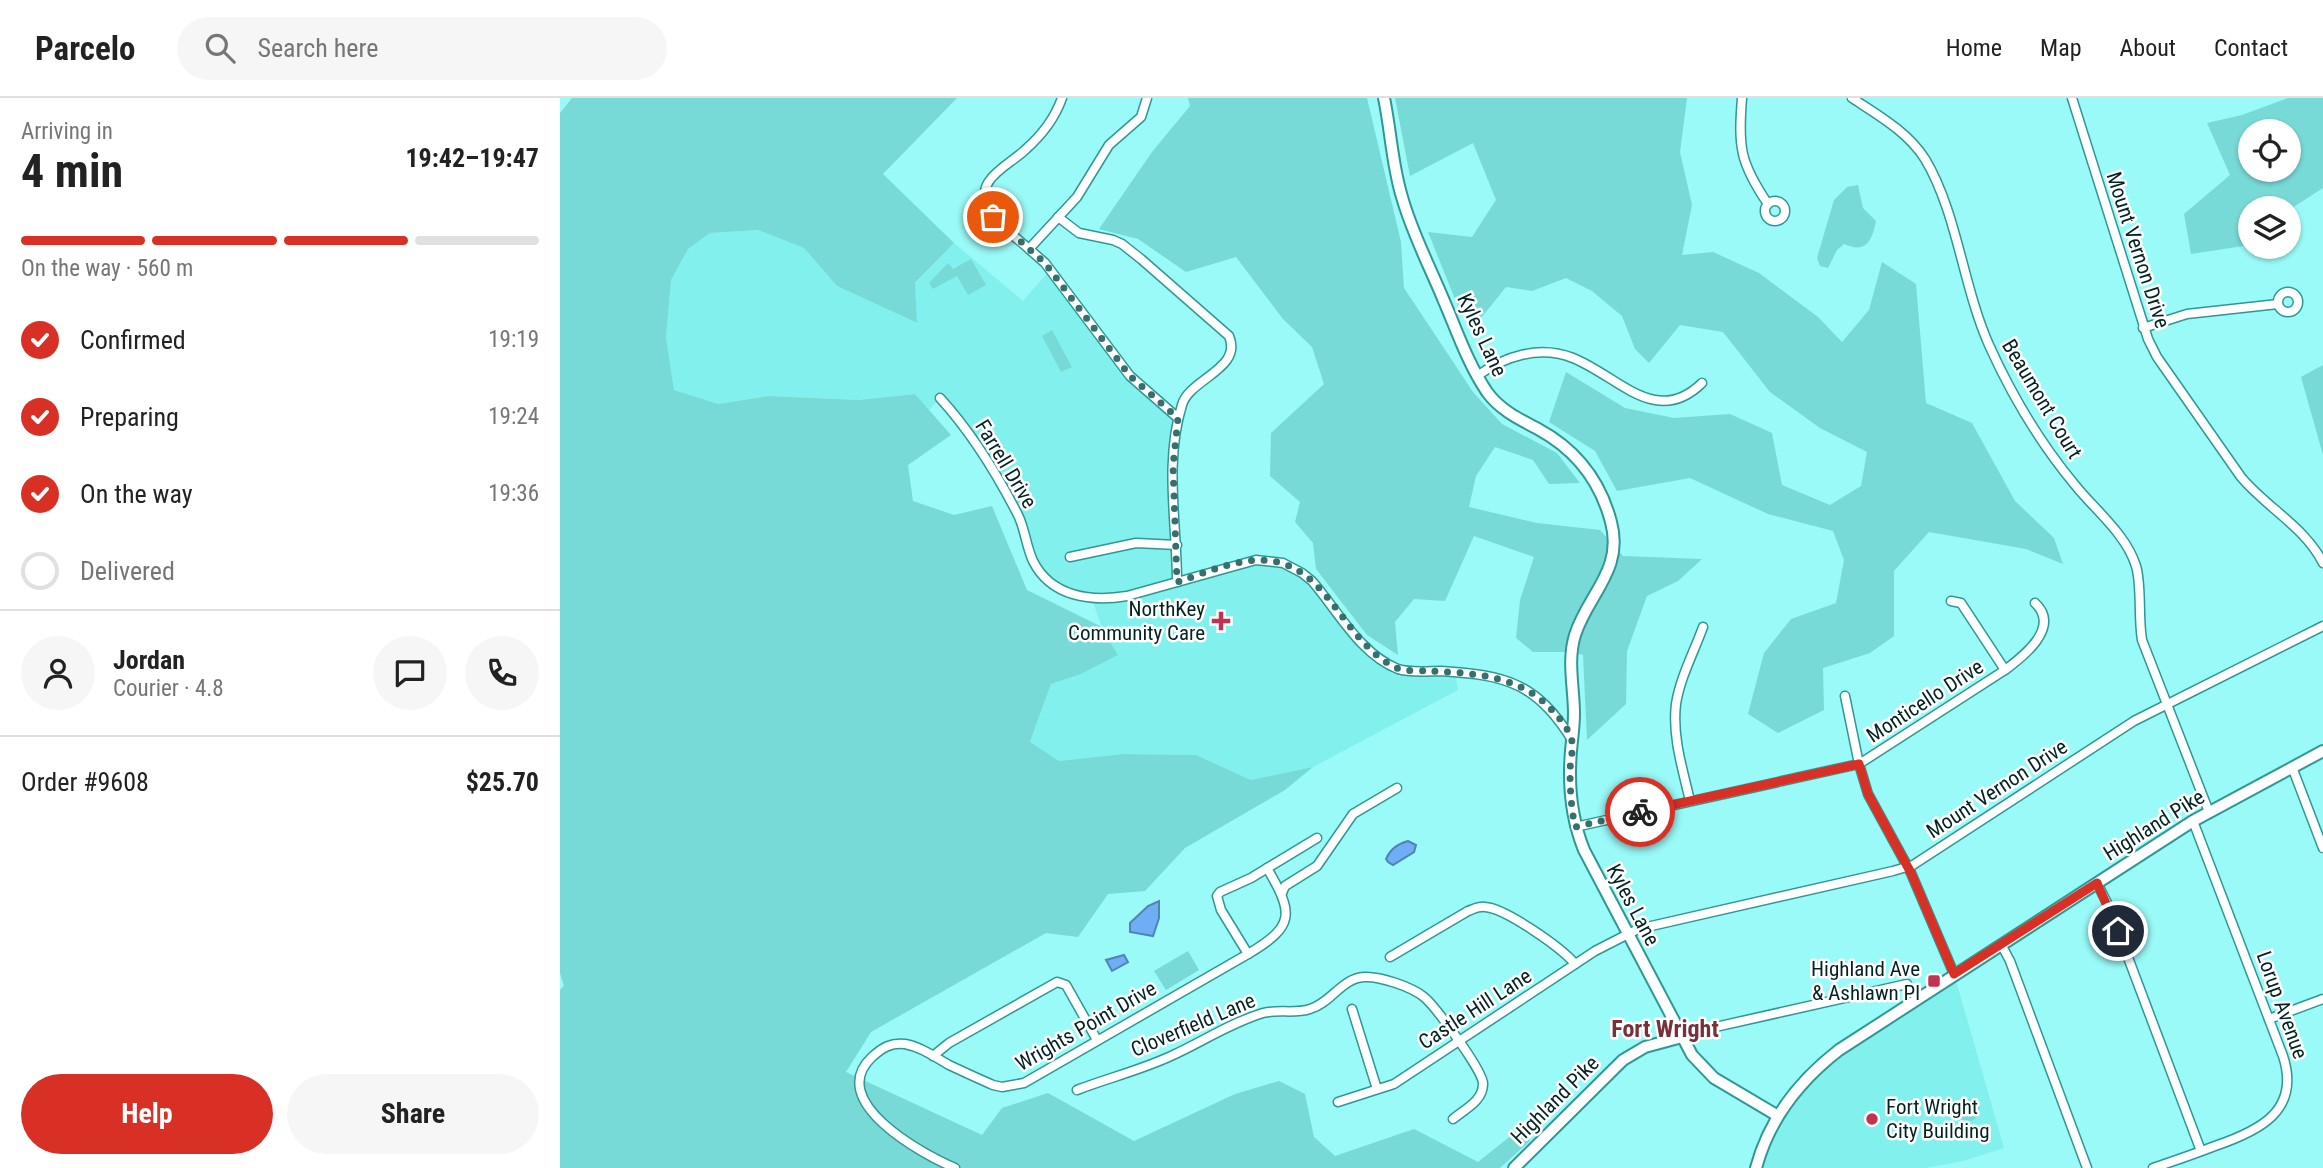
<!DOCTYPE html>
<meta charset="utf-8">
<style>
body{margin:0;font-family:"Roboto Condensed",sans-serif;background:#f6f6f6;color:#222;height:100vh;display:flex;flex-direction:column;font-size:26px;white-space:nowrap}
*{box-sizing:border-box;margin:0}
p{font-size:23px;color:#767676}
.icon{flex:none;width:38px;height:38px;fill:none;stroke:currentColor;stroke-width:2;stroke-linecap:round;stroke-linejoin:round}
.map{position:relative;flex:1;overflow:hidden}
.sheet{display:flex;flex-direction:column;background:#fff;width:560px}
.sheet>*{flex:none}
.fabs{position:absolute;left:1678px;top:21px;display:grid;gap:14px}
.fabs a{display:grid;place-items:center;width:63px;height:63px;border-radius:50%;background:#fff;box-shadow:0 2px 5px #0004;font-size:35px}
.pin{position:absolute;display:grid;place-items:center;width:60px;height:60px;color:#fff;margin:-30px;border:4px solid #fff;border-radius:50%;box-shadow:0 2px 7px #0007}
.courier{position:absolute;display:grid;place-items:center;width:70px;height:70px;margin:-35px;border:5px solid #d93025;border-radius:50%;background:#fff;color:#222;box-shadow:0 2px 9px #0007}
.overview em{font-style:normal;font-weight:700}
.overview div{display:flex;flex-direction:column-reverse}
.overview{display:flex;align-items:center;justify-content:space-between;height:119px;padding:0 21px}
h1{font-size:46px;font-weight:700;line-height:52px}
.bar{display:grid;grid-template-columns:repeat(4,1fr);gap:10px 7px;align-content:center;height:84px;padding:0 21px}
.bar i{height:9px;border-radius:5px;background:#e0e0e0}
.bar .on{background:#d93025}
.bar p{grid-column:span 4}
.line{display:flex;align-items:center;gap:18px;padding:0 21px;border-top:2px solid #e0e0e0}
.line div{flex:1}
.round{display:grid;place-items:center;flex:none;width:74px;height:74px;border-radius:37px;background:#f6f6f6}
ol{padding:0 21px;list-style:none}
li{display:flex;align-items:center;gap:21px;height:77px}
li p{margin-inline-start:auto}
li .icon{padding:7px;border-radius:50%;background:#d93025;color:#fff;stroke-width:4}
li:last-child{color:#767676}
li i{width:38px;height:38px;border:4px solid #e0e0e0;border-radius:50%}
.primary-button{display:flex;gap:14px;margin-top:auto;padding:14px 21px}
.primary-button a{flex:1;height:80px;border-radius:42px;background:#d93025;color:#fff;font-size:28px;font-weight:700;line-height:80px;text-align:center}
.primary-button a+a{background:#f6f6f6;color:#222}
header{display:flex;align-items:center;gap:42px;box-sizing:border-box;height:98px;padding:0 35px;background:#fff;border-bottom:2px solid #e0e0e0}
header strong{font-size:33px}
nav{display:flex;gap:38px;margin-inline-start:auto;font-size:24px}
.search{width:490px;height:63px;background:#f6f6f6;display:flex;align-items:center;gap:18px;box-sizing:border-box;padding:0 24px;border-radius:38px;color:#767676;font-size:26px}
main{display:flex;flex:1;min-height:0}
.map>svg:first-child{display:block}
.built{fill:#82f0ec}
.green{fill:#78dad7;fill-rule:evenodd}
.water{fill:#6fadf4;stroke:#4f84b5;stroke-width:2}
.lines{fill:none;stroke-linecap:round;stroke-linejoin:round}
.street-casing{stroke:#2f9794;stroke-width:11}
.secondary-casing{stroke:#2f9794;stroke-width:14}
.street{stroke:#fff;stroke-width:8}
.secondary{stroke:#fff;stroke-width:10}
.done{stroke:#386e6d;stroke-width:7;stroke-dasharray:0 12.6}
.route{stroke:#d93025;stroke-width:9}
.poi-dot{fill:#c23252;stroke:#fff;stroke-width:2.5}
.labels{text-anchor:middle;stroke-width:5;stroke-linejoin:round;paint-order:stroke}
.street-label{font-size:21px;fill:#032322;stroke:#fff}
.poi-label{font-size:21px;fill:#032322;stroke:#fff;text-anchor:end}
.quarter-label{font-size:24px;font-weight:bold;fill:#78313c;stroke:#fff}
</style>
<header>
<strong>Parcelo</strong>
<div class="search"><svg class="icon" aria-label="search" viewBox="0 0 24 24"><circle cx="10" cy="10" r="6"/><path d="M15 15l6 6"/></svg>Search here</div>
<nav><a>Home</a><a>Map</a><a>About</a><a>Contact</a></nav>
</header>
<main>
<section class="sheet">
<div class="overview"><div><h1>4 min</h1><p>Arriving in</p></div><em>19:42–19:47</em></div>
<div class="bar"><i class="on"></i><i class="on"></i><i class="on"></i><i></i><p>On the way · 560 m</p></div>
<ol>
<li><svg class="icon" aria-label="check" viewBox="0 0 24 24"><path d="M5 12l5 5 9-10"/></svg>Confirmed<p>19:19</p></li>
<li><svg class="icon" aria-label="check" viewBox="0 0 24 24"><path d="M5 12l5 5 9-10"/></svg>Preparing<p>19:24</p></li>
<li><svg class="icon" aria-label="check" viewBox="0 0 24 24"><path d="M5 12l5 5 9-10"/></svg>On the way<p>19:36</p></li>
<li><i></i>Delivered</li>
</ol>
<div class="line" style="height:126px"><a class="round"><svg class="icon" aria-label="person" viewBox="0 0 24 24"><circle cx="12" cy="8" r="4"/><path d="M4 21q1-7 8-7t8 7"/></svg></a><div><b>Jordan</b><p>Courier · 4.8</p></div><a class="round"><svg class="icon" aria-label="chat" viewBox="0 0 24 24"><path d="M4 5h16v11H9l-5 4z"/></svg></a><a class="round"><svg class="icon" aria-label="phone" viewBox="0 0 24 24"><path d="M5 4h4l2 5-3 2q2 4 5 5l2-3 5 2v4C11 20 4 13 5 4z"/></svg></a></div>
<div class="line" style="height:91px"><div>Order #9608</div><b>$25.70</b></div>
<div class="primary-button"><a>Help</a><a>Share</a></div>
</section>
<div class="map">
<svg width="1763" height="1070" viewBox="0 0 1763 1070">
<rect width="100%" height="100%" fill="#99faf7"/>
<g class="built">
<path d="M198,132L244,150L277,188L356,225L355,186L394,145L463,203L490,172L570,278L618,320L614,343L617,484L704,462L742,475L804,547L841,572L895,574L898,592L753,669L691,682L636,657L564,656L499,663L470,645L491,586L521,576L558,557L543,533L532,501L521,500L480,474L464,431L415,346L380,300L369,312L355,296L299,302L208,298L157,306L114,292L106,239L111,182L128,151L150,135Z"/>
<path d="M1394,876L1444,1050L1403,1063L1365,1070H1196L1203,1048L1248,978Z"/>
</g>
<g class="green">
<path d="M12,0H397L323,76L394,145L355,185L357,225L277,188L244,150L198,132L150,135L128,151L111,182L106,239L114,292L158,306L208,298L299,302L355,296L391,337L348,367L353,403L394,417L432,408L467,492L540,528L558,557L521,576L491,586L470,644L499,663L563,656L636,657L691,682L753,669L725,692L625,750L585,793L548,796L518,839L486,835L311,934L286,974L422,1037L442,1010L488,995L574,1043L675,996L719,983L745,996L754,1039L775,1058L854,1031L918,1064L962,1029L970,1043L940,1070H0V892L4,888L0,875V15Z"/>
<path d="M628,0H807L841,144L844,190L913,294L942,326L997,355L1020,385L989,386L973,362L935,349L916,378L909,409L977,425L1040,432L1063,458L1142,461L1118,483L1087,498L1067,553L1066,606L1027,642L1023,557L1011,554H973L956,540L960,502L974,459L914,438L885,503L854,501L835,524L838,557L807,537L756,471L753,445L735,424L740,404L710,378L711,335L764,286L752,249L723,221L676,159L626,174L578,141L539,131L592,54L630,8Z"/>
<path d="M835,0H1127L1120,54L1132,107L1122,157L1153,154L1199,175L1258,219L1282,244L1309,212L1322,164L1356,186L1366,305L1412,325L1455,403L1494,440L1503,466L1466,451L1369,434L1334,473V538L1310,555L1263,570L1264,612L1218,635L1188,616L1204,555L1231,521L1276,505L1284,462L1273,433L1208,416L1130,380L1057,393L1035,353L989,324L1006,274L1065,310L1114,320L1170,316L1212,335L1222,387L1270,407L1301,388L1307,354L1260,330L1210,294L1163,234L1120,227L1089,265L1075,251L1062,218L1032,193L1006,180L972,193L946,189L921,220L901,216L868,134L912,139L936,102L913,45L850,78Z"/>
<path d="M1728,0H1763V90L1732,110L1735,140L1729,141V110H1690V147L1631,156L1624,116L1670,77L1647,25L1682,17ZM1690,33H1729V72H1690Z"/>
<path d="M1298,87L1303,110L1316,123C1312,143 1306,156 1284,146L1277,152L1268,170L1260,168L1257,160L1274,102L1287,89Z"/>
<path d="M411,161L426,187L408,197L397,178L373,191L369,185L388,165L393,171Z"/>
<path d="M492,232L512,269L501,274L482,238Z"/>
<path d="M1763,267V357L1741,279Z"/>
<path d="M628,853L639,872L606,892L594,873Z"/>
<path d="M1412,1001L1420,1006C1420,1018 1415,1026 1402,1022L1395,1013L1397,1007L1404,1002Z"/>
</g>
<g class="water">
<path d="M848,743L856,747L854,754L833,767L828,764L826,761C830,751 837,746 848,743Z"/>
<path d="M599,803V820L593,838L570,834V825L588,808Z"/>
<path d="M564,857L568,864L552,873L546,862Z"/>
</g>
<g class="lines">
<defs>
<g id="street">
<path d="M502,0C495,20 481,38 465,52C447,69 411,82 430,114C439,128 457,140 469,151L517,99L549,47L581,19L587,0"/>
<path d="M1182,0C1178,49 1180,65 1208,106"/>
<path d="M1292,0C1318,17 1348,34 1365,61C1397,114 1403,189 1429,247C1451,296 1481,346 1515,387C1535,412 1566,436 1576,468C1582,488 1578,518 1582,542L1649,714"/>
<path d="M1512,0L1588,241L1597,259L1681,379C1707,410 1745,429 1763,465"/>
<circle cx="1215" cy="113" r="10"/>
<path d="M498,119L519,135L553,142L562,146L581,161L669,238C683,271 629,281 622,307C604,364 617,426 617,484"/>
<path d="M469,151L485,165L570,278L618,320"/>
<circle cx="1728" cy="204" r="10"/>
<path d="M1583,230L1627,216L1718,206"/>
<path d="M917,278C945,258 979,247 1013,260C1058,278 1096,330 1142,285"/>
<path d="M380,300C411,334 437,376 458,417C465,431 466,448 473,463C491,499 531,504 567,498L696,462L723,465L742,475L752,483C778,513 800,556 838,571C850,575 869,573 881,573C946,577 977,585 1012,642"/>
<path d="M510,459L576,445L617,447"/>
<path d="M1391,503L1401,505L1445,572"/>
<path d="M1285,598L1299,666L1308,696L1351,775L1394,876"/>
<path d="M1732,669L1763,750"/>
<path d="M1130,703C1123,672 1112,639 1116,606C1120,580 1134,554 1143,529"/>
<path d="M1015,729L1299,666L1445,572C1464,558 1501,529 1475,505"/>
<path d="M1537,785L1549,809L1641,1053"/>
<path d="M722,795L725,788L757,768L793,716L837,690"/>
<path d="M1441,846L1450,863L1527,1070"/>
<path d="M688,856L661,812L657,798L660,794L691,780L757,740"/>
<path d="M830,859L908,813C914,811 919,808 925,809C945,810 1002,850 1015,866"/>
<path d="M792,911L817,991"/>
<path d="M1709,921L1763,901"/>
<path d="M1122,939L1151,930L1347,886"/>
<path d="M373,958L389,945L497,884L506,887L537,942"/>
<path d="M517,992C548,980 581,972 611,958C642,944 670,925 703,915C718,911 735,916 750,911C771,905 782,880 804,879C820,878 852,889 864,899C875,908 924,974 923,986C923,1003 905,1011 893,1021"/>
<path d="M778,1004L834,986L1035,853L1078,831L1333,773L1353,767L1574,623L1763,528"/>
<path d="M395,1070C362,1056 265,1003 312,959C322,950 331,944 345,946C361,949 375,959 389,967C404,974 419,981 433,987L442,989L464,985L688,856C735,828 734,816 707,770"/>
<path d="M1593,1070C1614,1063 1634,1056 1655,1048C1699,1033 1741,1013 1723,958L1633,723"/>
</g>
<g id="secondary">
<path d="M824,0C831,33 832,67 842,99C852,135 870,169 884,203C897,233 908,266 927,294C940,312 959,321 978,331C1015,351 1040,382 1051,424C1064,472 1028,496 1015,537C1007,563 1014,589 1014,616C1014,628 1012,641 1011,653C1008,688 1011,720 1024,752L1132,957L1154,980L1218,1018"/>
<path d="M954,1070L1063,962L1085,949L1122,939"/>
<path d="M1196,1070C1209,1021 1239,983 1279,952L1633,723L1763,653"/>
</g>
</defs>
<use href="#street" class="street-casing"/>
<use href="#secondary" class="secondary-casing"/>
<use href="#street" class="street"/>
<use href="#secondary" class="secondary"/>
</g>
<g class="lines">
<path class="done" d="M433,119L485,165L570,278L618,320L613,368L617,484C649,474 687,455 721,465C771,479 787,547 837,570C846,574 859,572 869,573C913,575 960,577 992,612C999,619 1011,634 1012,644C1013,652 1011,662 1010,670C1010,690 1011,709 1015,729L1080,714"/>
<path class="route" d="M1080,714L1299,666L1308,696L1351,775L1394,876L1537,785L1558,833"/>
</g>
<g class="poi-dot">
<path d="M657.5 512.5h7v7h7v7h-7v7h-7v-7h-7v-7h7z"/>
<rect x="1367" y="876" width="14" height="14" rx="3.5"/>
<circle cx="1312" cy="1021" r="7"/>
</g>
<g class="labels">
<g class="street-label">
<text transform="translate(1578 152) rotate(72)" y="7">Mount Vernon Drive</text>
<text transform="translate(922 237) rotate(65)" y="7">Kyles Lane</text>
<text transform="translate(1482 301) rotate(59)" y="7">Beaumont Court</text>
<text transform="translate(446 366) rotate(59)" y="7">Farrell Drive</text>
<text transform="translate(1365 603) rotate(-33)" y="7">Monticello Drive</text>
<text transform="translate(1437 691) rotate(-33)" y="7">Mount Vernon Drive</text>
<text transform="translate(1594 727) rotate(-32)" y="7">Highland Pike</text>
<text transform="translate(1073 807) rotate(62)" y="7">Kyles Lane</text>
<text transform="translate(1722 907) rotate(70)" y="7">Lorup Avenue</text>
<text transform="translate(915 911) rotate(-33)" y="7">Castle Hill Lane</text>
<text transform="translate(633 927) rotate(-23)" y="7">Cloverfield Lane</text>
<text transform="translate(526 928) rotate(-30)" y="7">Wrights Point Drive</text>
<text transform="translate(995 1002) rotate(-45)" y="7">Highland Pike</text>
</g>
<g class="poi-label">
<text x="645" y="518">NorthKey<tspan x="645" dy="24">Community Care</tspan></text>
<text x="1360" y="878">Highland Ave<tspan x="1360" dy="24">&amp; Ashlawn Pl</tspan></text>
<text x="1326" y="1016" text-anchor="start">Fort Wright<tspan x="1326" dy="24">City Building</tspan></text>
</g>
<g class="quarter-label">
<text x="1105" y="939">Fort Wright</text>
</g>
</g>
</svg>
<div class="fabs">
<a><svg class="icon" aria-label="locate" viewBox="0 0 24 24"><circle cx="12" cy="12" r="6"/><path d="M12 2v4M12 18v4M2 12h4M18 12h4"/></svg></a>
<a><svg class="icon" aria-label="layers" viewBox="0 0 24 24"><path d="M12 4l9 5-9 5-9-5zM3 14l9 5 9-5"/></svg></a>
</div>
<div class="pin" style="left:433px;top:119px;background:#ea580c"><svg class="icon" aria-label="bag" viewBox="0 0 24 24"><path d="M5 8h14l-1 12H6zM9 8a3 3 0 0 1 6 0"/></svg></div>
<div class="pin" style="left:1558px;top:833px;background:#1f2937"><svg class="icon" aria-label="home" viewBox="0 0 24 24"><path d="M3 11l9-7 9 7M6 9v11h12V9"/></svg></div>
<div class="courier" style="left:1080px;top:714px"><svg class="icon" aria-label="bike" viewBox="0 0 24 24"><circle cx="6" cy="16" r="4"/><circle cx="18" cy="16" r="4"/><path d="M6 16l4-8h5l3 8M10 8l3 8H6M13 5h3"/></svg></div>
</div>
</main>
